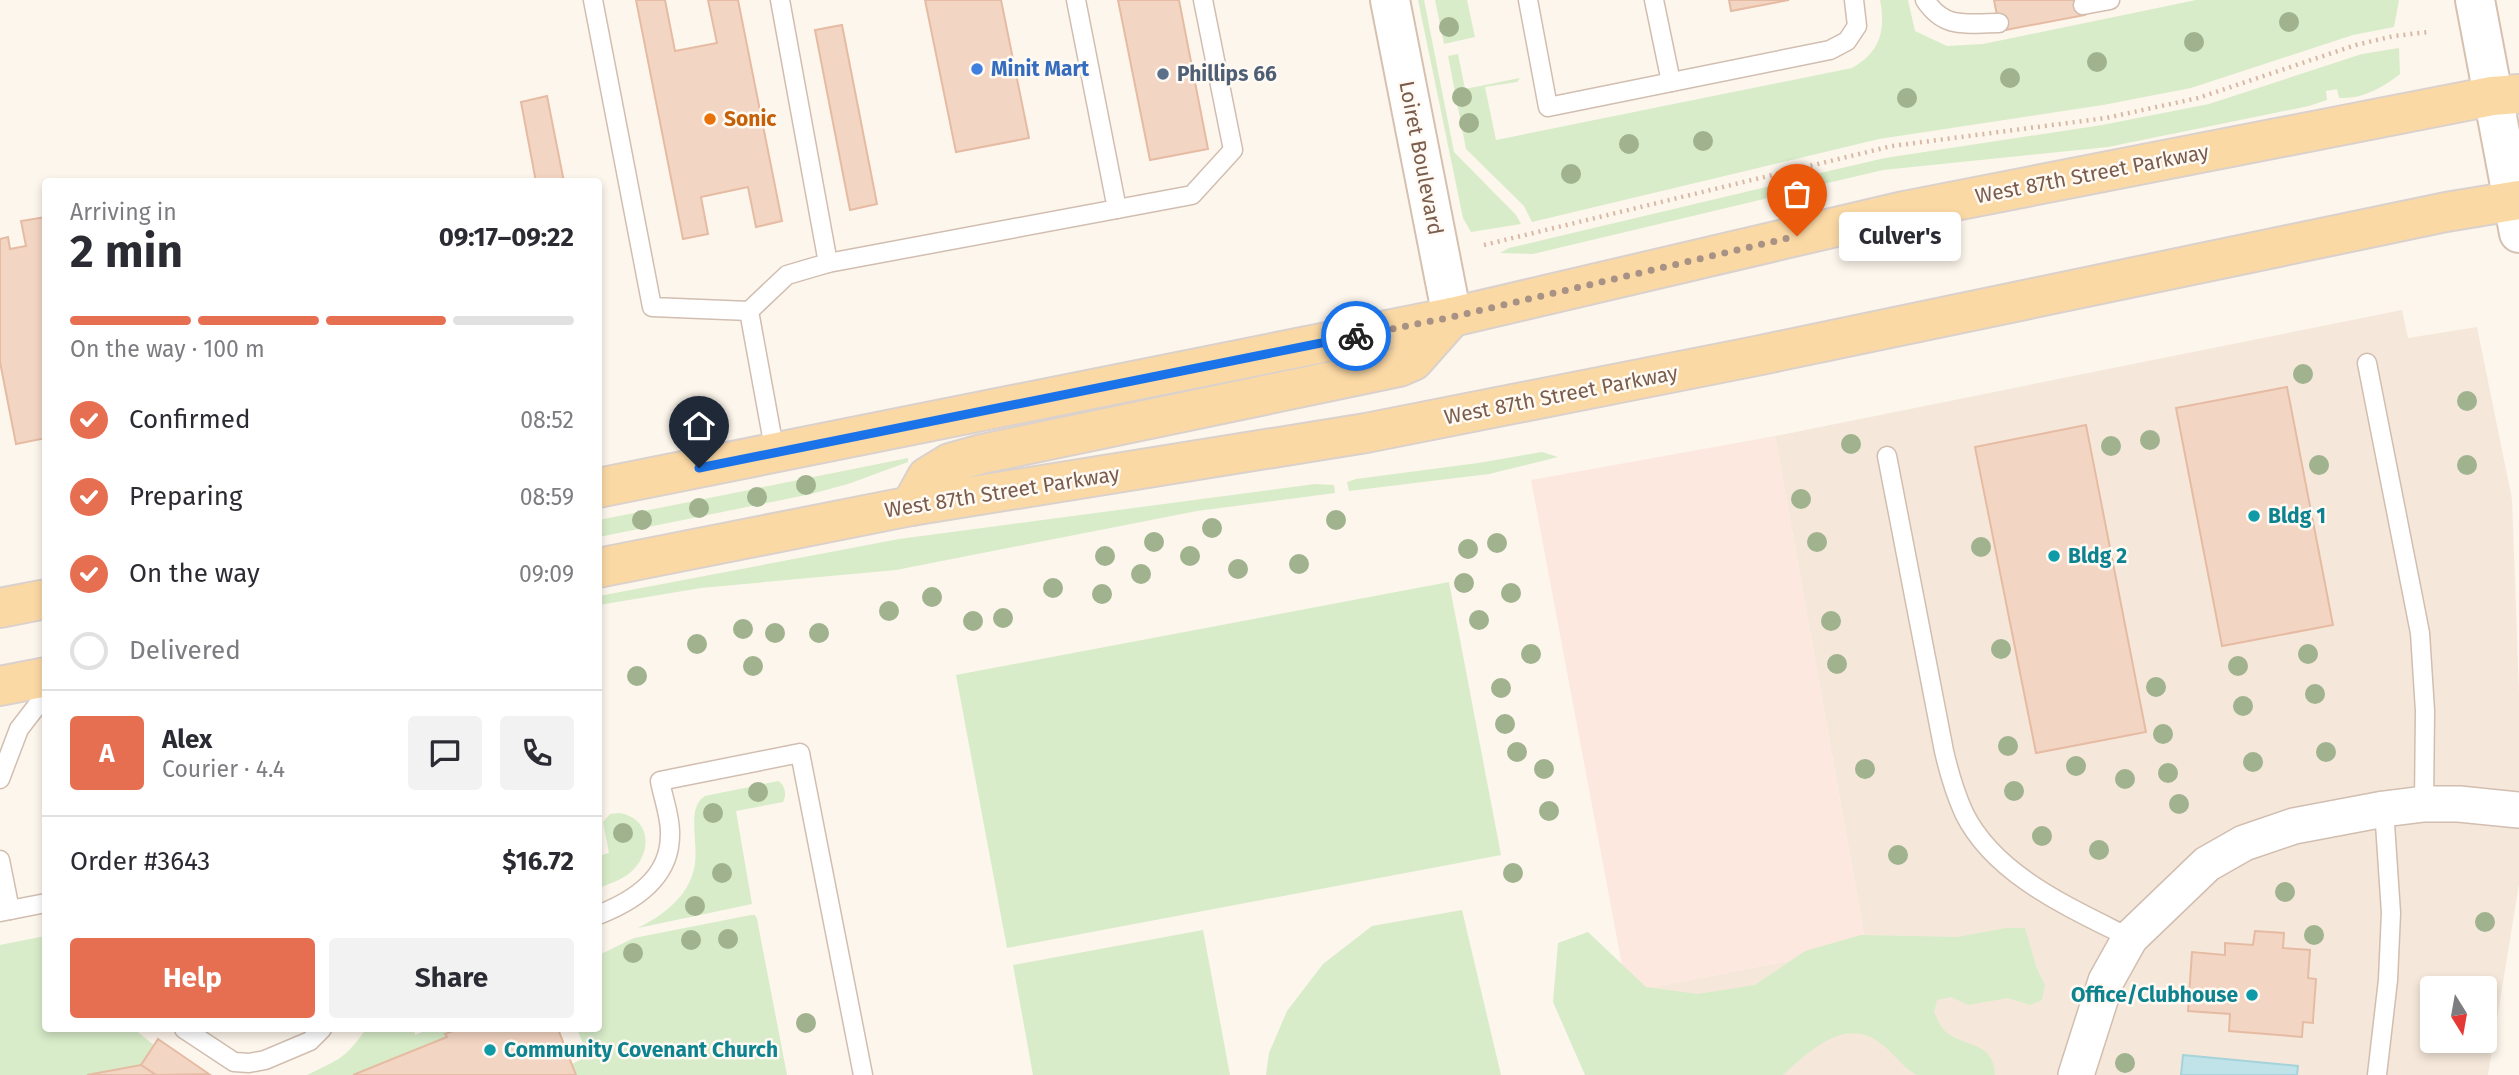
<!DOCTYPE html>
<meta charset="utf-8">
<style>
body{margin:0;font-family:"Fira Sans",sans-serif;background:#f2f2f3;color:#2b2b33;height:100vh;display:flex;flex-direction:column;font-size:26px;white-space:nowrap}
*{box-sizing:border-box;margin:0}
p{font-size:23px;color:#7c7c81}
.icon{flex:none;width:38px;height:38px;fill:none;stroke:currentColor;stroke-width:2;stroke-linecap:round;stroke-linejoin:round}
.map{position:relative;flex:1;overflow:hidden}
.side{position:absolute;left:42px;top:178px;width:560px;height:854px;display:flex;flex-direction:column;background:#fff;border-radius:7px;box-shadow:0 4px 10px #0003}
.side>*{flex:none}
.needle{width:46px;rotate:169deg}
.controls{position:absolute;left:2420px;top:976px;display:grid;gap:14px}
.controls a{display:grid;place-items:center;width:77px;height:77px;border-radius:7px;background:#fff;box-shadow:0 4px 10px #0003;font-size:35px}
.pin{position:absolute;display:grid;place-items:center;width:60px;height:60px;color:#fff;margin:-72px -30px;border-radius:50% 50% 50% 0;rotate:-45deg;box-shadow:0 0 7px #0007}
.pin .icon{rotate:45deg}
.courier{position:absolute;display:grid;place-items:center;width:70px;height:70px;margin:-35px;border:5px solid #1a73e8;border-radius:50%;background:#fff;color:#222;box-shadow:0 2px 9px #0007}
.bubble{position:absolute;height:49px;border-radius:7px;background:#fff;box-shadow:0 4px 10px #0003;font-size:23px;font-weight:700;line-height:49px;text-align:center}
.summary em{font-style:normal;font-weight:700}
.summary div{display:flex;flex-direction:column-reverse}
.summary{display:flex;align-items:center;justify-content:space-between;height:119px;padding:0 28px}
h1{font-size:46px;font-weight:700;line-height:52px}
.bar{display:grid;grid-template-columns:repeat(4,1fr);gap:10px 7px;align-content:center;height:84px;padding:0 28px}
.bar i{height:9px;border-radius:5px;background:#e1e1e2}
.bar .on{background:#e76f51}
.bar p{grid-column:span 4}
.line{display:flex;align-items:center;gap:18px;padding:0 28px;border-top:2px solid #e1e1e2}
.line div{flex:1}
.round{display:grid;place-items:center;flex:none;width:74px;height:74px;border-radius:7px;background:#f2f2f3}
ol{padding:0 28px;list-style:none}
li{display:flex;align-items:center;gap:21px;height:77px}
li p{margin-inline-start:auto}
li .icon{padding:7px;border-radius:50%;background:#e76f51;color:#fff;stroke-width:4}
li:last-child{color:#7c7c81}
li i{width:38px;height:38px;border:4px solid #e1e1e2;border-radius:50%}
.button{display:flex;gap:14px;margin-top:auto;padding:14px 28px}
.button a{flex:1;height:80px;border-radius:7px;background:#e76f51;color:#fff;font-size:28px;font-weight:700;line-height:80px;text-align:center}
.button a+a{background:#f2f2f3;color:#2b2b33}
.map>svg:first-child{display:block}
.residential{fill:#f5e8da;fill-rule:evenodd}
.commercial{fill:#fde8e0}
.green{fill:#d8ecc9}
.water{fill:#bfe3e8;stroke:#a5d3da;stroke-width:2}
.building{fill:#f3d5c3;stroke:#e6bba3;stroke-width:2}
.lines{fill:none;stroke-linecap:round;stroke-linejoin:round}
.lane-casing{stroke:#d1beb0;stroke-width:21}
.street-casing{stroke:#d1beb0;stroke-width:38}
.secondary-casing{stroke:#d6c0b0;stroke-width:42}
.primary-casing{stroke:#dad1cd;stroke-width:42}
.path{stroke:#d9b8a5;stroke-width:4.5;stroke-dasharray:2 5;stroke-linecap:butt}
.lane{stroke:#fff;stroke-width:18}
.street{stroke:#fff;stroke-width:35}
.secondary{stroke:#fff;stroke-width:38}
.primary{stroke:#fbd9a5;stroke-width:38}
.tree{fill:#a0b28e}
.done{stroke:#a89285;stroke-width:7;stroke-dasharray:0 12.6}
.route{stroke:#1a73e8;stroke-width:9}
.shop-dot{fill:#3f7fe0;stroke:#fffaf3;stroke-width:2.5}
.service-dot{fill:#5c6f8a;stroke:#fffaf3;stroke-width:2.5}
.food-dot{fill:#e8710a;stroke:#fffaf3;stroke-width:2.5}
.culture-dot{fill:#0f9aa8;stroke:#fffaf3;stroke-width:2.5}
.labels{text-anchor:middle;stroke-width:5;stroke-linejoin:round;paint-order:stroke}
.shop-label{font-size:21px;font-weight:bold;fill:#366cbe;stroke:#fffaf3;text-anchor:start}
.service-label{font-size:21px;font-weight:bold;fill:#4e5e75;stroke:#fffaf3;text-anchor:start}
.food-label{font-size:21px;font-weight:bold;fill:#c56008;stroke:#fffaf3;text-anchor:start}
.street-label{font-size:21px;fill:#7a5c4d;stroke:#fffaf3}
.culture-label{font-size:21px;font-weight:bold;fill:#0d838f;stroke:#fffaf3;text-anchor:start}
</style>
<div class="map">
<svg width="2519" height="1075" viewBox="0 0 2519 1075">
<rect width="100%" height="100%" fill="#fdf6ec"/>
<path class="residential" d="M2402,310L2408,338L2477,327L2512,499L2519,693V884L2488,1075H1643L1627,992L1866,946L1775,436ZM2432,989H2485V1041H2432Z"/>
<path class="commercial" d="M1775,436L1866,946L1627,992L1531,480Z"/>
<g class="green">
<path d="M1418,0H1424L1454,152L1516,215L1521,224L1471,232L1463,218Z"/>
<path d="M1435,0H1467L1475,37L1444,44Z"/>
<path d="M1880,0H1908L1915,31L1947,46L1983,44L2196,0H2399L2394,27L2353,35L2191,88L2103,105L1879,139L1532,222L1524,206L1466,149L1448,56L1458,54L1465,89L1520,78L1517,82L1485,87L1496,140L1852,68C1880,52 1886,31 1880,0Z"/>
<path d="M2399,48L2400,74C2382,88 2363,99 2339,98L2337,89L2326,91L2327,100L2309,106L2108,147L1883,170L1819,185L1816,174L1885,158L2102,125L2209,104L2362,54Z"/>
<path d="M1779,184L1782,192L1764,199L1533,254L1500,253L1509,248Z"/>
<path d="M1542,452L1558,457L1489,474L1349,491L1347,482L1356,479L1478,463Z"/>
<path d="M908,458V462L848,484L811,494L599,537V520Z"/>
<path d="M1315,484L1334,485L1335,493L1197,511L896,570L701,588L599,605V596L899,539Z"/>
<path d="M1449,582L1501,855L1007,948L956,675Z"/>
<path d="M778,781C785,784 787,795 783,802L736,811L752,904L638,928C663,915 687,898 694,869C700,845 685,808 705,796Z"/>
<path d="M619,813C649,817 653,849 634,869C625,879 611,883 599,888V856L609,853L603,822L610,814Z"/>
<path d="M1462,910L1501,1075H1266L1269,1053L1287,1011L1323,964L1372,926Z"/>
<path d="M751,915H755L757,919L787,1075H576L572,1064L588,1056L577,1029H598L599,955L634,938Z"/>
<path d="M2006,928H2025L2037,969L2045,985L2042,1000L2030,1005L2008,998L1968,1005L1951,997L1937,1000L1934,1012C1937,1018 1941,1028 1946,1032C1967,1049 1993,1040 1995,1075H1917C1902,1067 1893,1052 1879,1042C1843,1017 1809,1052 1783,1075H1585L1553,1002L1558,943L1588,932L1646,987L1698,994L1755,985L1805,951L1861,935L1957,937Z"/>
<path d="M1203,930L1230,1075H1033L1013,965Z"/>
<path d="M45,936L46,1029H134L154,1045L141,1065L87,1075H0V945Z"/>
<path d="M366,1029H414L415,1035L429,1029H458L445,1034L447,1037L353,1075H307C339,1059 344,1060 366,1029Z"/>
</g>
<path class="water" d="M2183,1055L2298,1066L2297,1075H2181Z"/>
<g class="building">
<path d="M636,0H665L675,51L717,43L708,0H738L782,221L756,227L748,187L701,197L708,234L683,239Z"/>
<path d="M925,0H1001L1029,138L956,152Z"/>
<path d="M1118,0H1179L1208,149L1150,160Z"/>
<path d="M1729,0H1789L1731,11Z"/>
<path d="M1994,0H2082L2085,15L2000,31Z"/>
<path d="M842,25L877,204L850,210L815,30Z"/>
<path d="M547,96L564,182H536L521,102Z"/>
<path d="M46,217V438L16,444L0,362V239L8,237L10,249L26,246L21,221Z"/>
<path d="M2287,387L2333,625L2222,646L2176,408Z"/>
<path d="M2086,425L2146,732L2036,753L1975,447Z"/>
<path d="M2255,931L2284,933L2283,948L2310,950L2308,978L2316,979L2313,1020V1023L2303,1022L2302,1037L2229,1031L2230,1014L2188,1011L2192,952L2225,955V943L2253,945Z"/>
<path d="M458,1029H558L576,1075H353L447,1037L445,1034Z"/>
<path d="M158,1039L209,1074L156,1075L141,1065Z"/>
<path d="M141,1065L156,1075H87Z"/>
</g>
<g class="lines">
<defs>
<g id="lane">
<path d="M593,0L652,307L749,311"/>
<path d="M1076,0L1117,209"/>
<path d="M1528,0L1548,107L1830,50L1847,41L1857,26L1854,0"/>
<path d="M1654,0L1671,82"/>
<path d="M1925,0C1945,30 1966,23 1999,23"/>
<path d="M2083,5L2110,0"/>
<path d="M828,263L1192,195L1233,150L1203,0"/>
<path d="M2367,363L2420,633L2425,711L2424,804"/>
<path d="M775,453L749,311L787,275L828,263L780,0"/>
<path d="M1887,456L1944,751C1949,773 1955,793 1964,813C1995,876 2071,908 2130,938"/>
<path d="M0,779L19,729L46,694"/>
<path d="M0,860L10,910"/>
<path d="M0,912L46,903"/>
<path d="M598,915C634,901 670,878 670,835C671,818 663,798 660,781L800,753L863,1075"/>
<path d="M184,1029L234,1062L249,1063L265,1060L310,1041L322,1029"/>
<path d="M2377,1075L2388,980L2391,913L2384,809"/>
</g>
<path id="street" d="M2076,1075L2106,981L2130,938L2207,864L2244,843L2294,826L2384,809L2424,804H2459L2519,810"/>
<g id="secondary">
<path d="M1390,0L1452,317"/>
<path d="M2475,0L2519,233"/>
</g>
<g id="primary">
<path d="M598,488L1452,317L1904,211L2492,96L2519,94"/>
<path d="M911,506L927,477L950,463L982,454L1399,367L1413,361L1452,317"/>
<path d="M598,568L911,506L1366,433L1756,356L2446,212L2519,200"/>
<path d="M0,608L46,599"/>
<path d="M0,686L46,677"/>
</g>
</defs>
<use href="#lane" class="lane-casing"/>
<use href="#street" class="street-casing"/>
<use href="#secondary" class="secondary-casing"/>
<use href="#primary" class="primary-casing"/>
<path class="path" d="M1484,245L1892,146L2106,118L2198,98L2356,45L2394,36L2428,32"/>
<use href="#lane" class="lane"/>
<use href="#street" class="street"/>
<use href="#secondary" class="secondary"/>
<use href="#primary" class="primary"/>
</g>
<g class="tree">
<circle cx="2289" cy="22" r="10"/>
<circle cx="1449" cy="27" r="10"/>
<circle cx="2194" cy="42" r="10"/>
<circle cx="2097" cy="62" r="10"/>
<circle cx="2010" cy="78" r="10"/>
<circle cx="1462" cy="97" r="10"/>
<circle cx="1907" cy="98" r="10"/>
<circle cx="1469" cy="123" r="10"/>
<circle cx="1703" cy="141" r="10"/>
<circle cx="1629" cy="144" r="10"/>
<circle cx="1571" cy="174" r="10"/>
<circle cx="2303" cy="374" r="10"/>
<circle cx="2467" cy="401" r="10"/>
<circle cx="2150" cy="440" r="10"/>
<circle cx="1851" cy="444" r="10"/>
<circle cx="2111" cy="446" r="10"/>
<circle cx="2319" cy="465" r="10"/>
<circle cx="2467" cy="465" r="10"/>
<circle cx="806" cy="485" r="10"/>
<circle cx="757" cy="497" r="10"/>
<circle cx="1801" cy="499" r="10"/>
<circle cx="699" cy="508" r="10"/>
<circle cx="642" cy="520" r="10"/>
<circle cx="1336" cy="520" r="10"/>
<circle cx="1212" cy="528" r="10"/>
<circle cx="1154" cy="542" r="10"/>
<circle cx="1817" cy="542" r="10"/>
<circle cx="1497" cy="543" r="10"/>
<circle cx="1981" cy="547" r="10"/>
<circle cx="1468" cy="549" r="10"/>
<circle cx="1105" cy="556" r="10"/>
<circle cx="1190" cy="556" r="10"/>
<circle cx="1299" cy="564" r="10"/>
<circle cx="1238" cy="569" r="10"/>
<circle cx="1141" cy="574" r="10"/>
<circle cx="1464" cy="583" r="10"/>
<circle cx="1053" cy="588" r="10"/>
<circle cx="1511" cy="593" r="10"/>
<circle cx="1102" cy="594" r="10"/>
<circle cx="932" cy="597" r="10"/>
<circle cx="889" cy="611" r="10"/>
<circle cx="1003" cy="618" r="10"/>
<circle cx="1479" cy="620" r="10"/>
<circle cx="973" cy="621" r="10"/>
<circle cx="1831" cy="621" r="10"/>
<circle cx="743" cy="629" r="10"/>
<circle cx="775" cy="633" r="10"/>
<circle cx="819" cy="633" r="10"/>
<circle cx="697" cy="644" r="10"/>
<circle cx="2001" cy="649" r="10"/>
<circle cx="1531" cy="654" r="10"/>
<circle cx="2308" cy="654" r="10"/>
<circle cx="1837" cy="664" r="10"/>
<circle cx="753" cy="666" r="10"/>
<circle cx="2238" cy="666" r="10"/>
<circle cx="637" cy="676" r="10"/>
<circle cx="2156" cy="687" r="10"/>
<circle cx="1501" cy="688" r="10"/>
<circle cx="2315" cy="694" r="10"/>
<circle cx="2243" cy="706" r="10"/>
<circle cx="1505" cy="724" r="10"/>
<circle cx="2163" cy="734" r="10"/>
<circle cx="2008" cy="746" r="10"/>
<circle cx="1517" cy="752" r="10"/>
<circle cx="2326" cy="752" r="10"/>
<circle cx="2253" cy="762" r="10"/>
<circle cx="2076" cy="766" r="10"/>
<circle cx="1544" cy="769" r="10"/>
<circle cx="1865" cy="769" r="10"/>
<circle cx="2168" cy="773" r="10"/>
<circle cx="2125" cy="779" r="10"/>
<circle cx="2014" cy="791" r="10"/>
<circle cx="758" cy="792" r="10"/>
<circle cx="2179" cy="804" r="10"/>
<circle cx="1549" cy="811" r="10"/>
<circle cx="713" cy="813" r="10"/>
<circle cx="623" cy="833" r="10"/>
<circle cx="2042" cy="836" r="10"/>
<circle cx="2099" cy="850" r="10"/>
<circle cx="1898" cy="855" r="10"/>
<circle cx="722" cy="873" r="10"/>
<circle cx="1513" cy="873" r="10"/>
<circle cx="2285" cy="892" r="10"/>
<circle cx="695" cy="906" r="10"/>
<circle cx="2485" cy="922" r="10"/>
<circle cx="2314" cy="935" r="10"/>
<circle cx="728" cy="939" r="10"/>
<circle cx="691" cy="940" r="10"/>
<circle cx="633" cy="953" r="10"/>
<circle cx="806" cy="1023" r="10"/>
<circle cx="2125" cy="1063" r="10"/>
</g>
<g class="lines">
<path class="done" d="M1356,336L1452,317L1797,236"/>
<path class="route" d="M699,468L1356,336"/>
</g>
<circle class="shop-dot" cx="977" cy="69" r="7"/>
<circle class="service-dot" cx="1163" cy="74" r="7"/>
<circle class="food-dot" cx="710" cy="119" r="7"/>
<g class="culture-dot">
<circle cx="2254" cy="516" r="7"/>
<circle cx="2054" cy="556" r="7"/>
<circle cx="2252" cy="995" r="7"/>
<circle cx="490" cy="1050" r="7"/>
</g>
<g class="labels">
<g class="shop-label">
<text x="991" y="76">Minit Mart</text>
</g>
<g class="service-label">
<text x="1177" y="81">Phillips 66</text>
</g>
<g class="food-label">
<text x="724" y="126">Sonic</text>
</g>
<g class="street-label">
<text transform="translate(1421 158) rotate(79)" y="7">Loiret Boulevard</text>
<text transform="translate(2092 174) rotate(-11)" y="7">West 87th Street Parkway</text>
<text transform="translate(1561 395) rotate(-11)" y="7">West 87th Street Parkway</text>
<text transform="translate(1002 492) rotate(-9)" y="7">West 87th Street Parkway</text>
</g>
<g class="culture-label">
<text x="2268" y="523">Bldg 1</text>
<text x="2068" y="563">Bldg 2</text>
<text x="2238" y="1002" text-anchor="end">Office/Clubhouse</text>
<text x="504" y="1057">Community Covenant Church</text>
</g>
</g>
</svg>
<div class="controls">
<a><svg class="needle" viewBox="-14 -14 28 28"><path d="M0-13l5 13h-10z" fill="#e53935"/><path d="M0 13l5-13h-10z" fill="#7c7c81"/></svg></a>
</div>
<div class="pin" style="left:1797px;top:236px;background:#ea580c"><svg class="icon" aria-label="bag" viewBox="0 0 24 24"><path d="M5 8h14l-1 12H6zM9 8a3 3 0 0 1 6 0"/></svg></div>
<div class="pin" style="left:699px;top:468px;background:#1f2937"><svg class="icon" aria-label="home" viewBox="0 0 24 24"><path d="M3 11l9-7 9 7M6 9v11h12V9"/></svg></div>
<div class="courier" style="left:1356px;top:336px"><svg class="icon" aria-label="bike" viewBox="0 0 24 24"><circle cx="6" cy="16" r="4"/><circle cx="18" cy="16" r="4"/><path d="M6 16l4-8h5l3 8M10 8l3 8H6M13 5h3"/></svg></div>
<div class="bubble" style="left:1839px;top:212px;width:122px">Culver's</div>
<section class="side">
<div class="summary"><div><h1>2 min</h1><p>Arriving in</p></div><em>09:17–09:22</em></div>
<div class="bar"><i class="on"></i><i class="on"></i><i class="on"></i><i></i><p>On the way · 100 m</p></div>
<ol>
<li><svg class="icon" aria-label="check" viewBox="0 0 24 24"><path d="M5 12l5 5 9-10"/></svg>Confirmed<p>08:52</p></li>
<li><svg class="icon" aria-label="check" viewBox="0 0 24 24"><path d="M5 12l5 5 9-10"/></svg>Preparing<p>08:59</p></li>
<li><svg class="icon" aria-label="check" viewBox="0 0 24 24"><path d="M5 12l5 5 9-10"/></svg>On the way<p>09:09</p></li>
<li><i></i>Delivered</li>
</ol>
<div class="line" style="height:126px"><b class="round" style="background:#e76f51;color:#fff">A</b><div><b>Alex</b><p>Courier · 4.4</p></div><a class="round"><svg class="icon" aria-label="chat" viewBox="0 0 24 24"><path d="M4 5h16v11H9l-5 4z"/></svg></a><a class="round"><svg class="icon" aria-label="phone" viewBox="0 0 24 24"><path d="M5 4h4l2 5-3 2q2 4 5 5l2-3 5 2v4C11 20 4 13 5 4z"/></svg></a></div>
<div class="line" style="height:91px"><div>Order #3643</div><b>$16.72</b></div>
<div class="button"><a>Help</a><a>Share</a></div>
</section>
</div>
